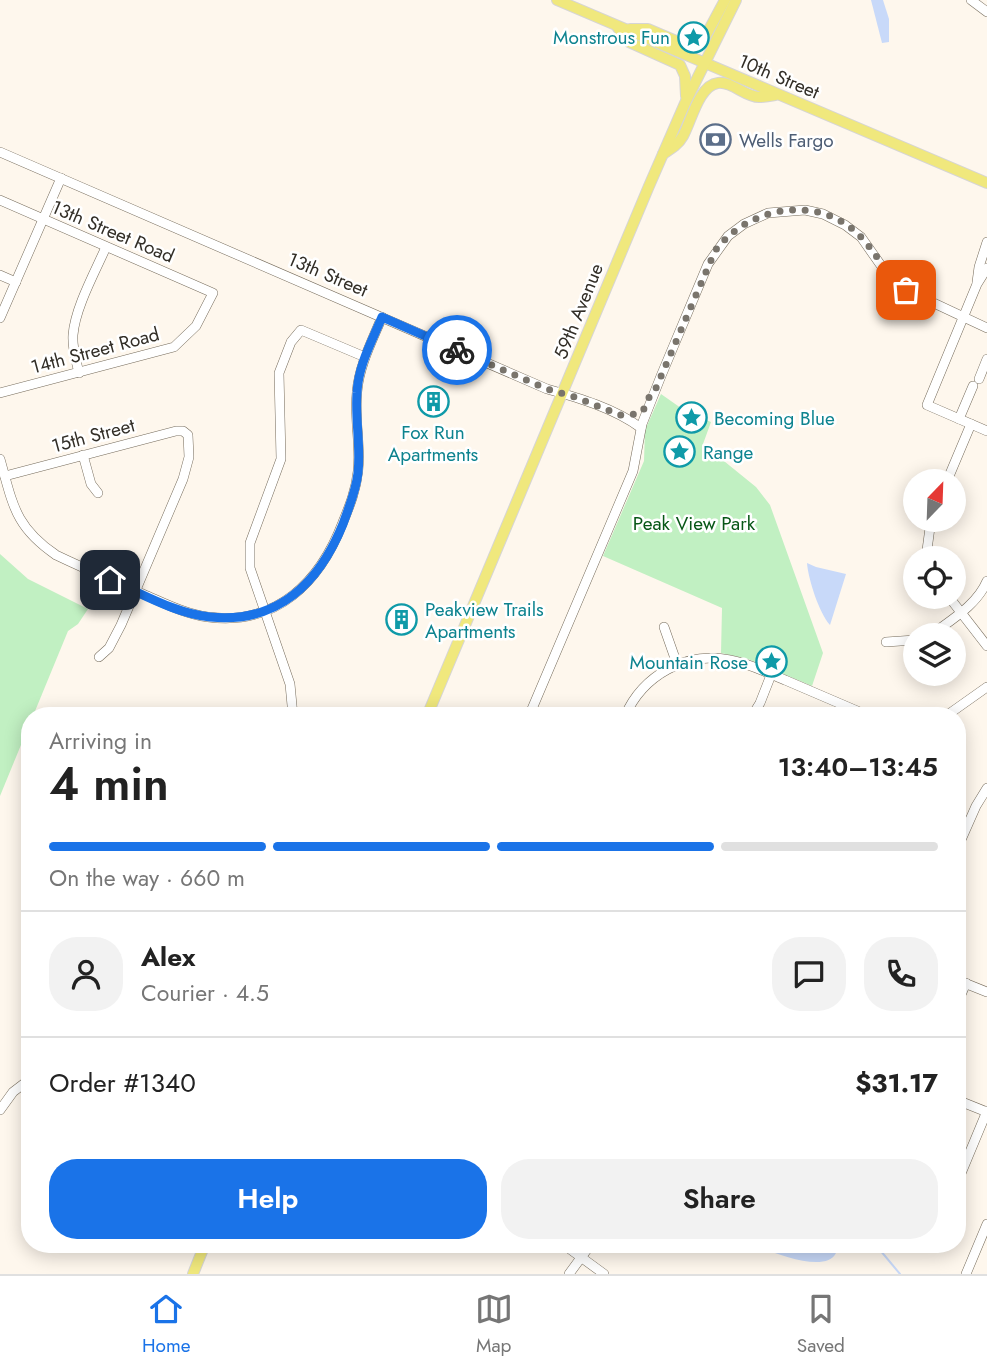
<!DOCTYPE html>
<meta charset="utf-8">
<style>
body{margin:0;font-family:Jost,sans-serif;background:#f2f2f2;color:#222;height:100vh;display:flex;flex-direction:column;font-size:26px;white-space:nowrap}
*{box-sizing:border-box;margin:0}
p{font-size:23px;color:#767676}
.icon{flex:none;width:38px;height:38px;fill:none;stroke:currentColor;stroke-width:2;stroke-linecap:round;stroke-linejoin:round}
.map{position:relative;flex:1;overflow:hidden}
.drawer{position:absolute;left:21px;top:707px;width:945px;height:546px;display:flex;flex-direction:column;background:#fff;border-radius:28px;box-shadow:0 4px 18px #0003}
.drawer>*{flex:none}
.needle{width:46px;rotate:23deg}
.fabs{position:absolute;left:903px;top:469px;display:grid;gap:14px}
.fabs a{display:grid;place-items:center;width:63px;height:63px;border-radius:50%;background:#fff;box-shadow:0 4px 18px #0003;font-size:35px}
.pin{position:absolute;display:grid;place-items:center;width:60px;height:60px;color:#fff;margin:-30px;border-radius:14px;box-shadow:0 4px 10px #0006}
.courier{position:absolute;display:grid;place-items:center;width:70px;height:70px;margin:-35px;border:5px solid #1a73e8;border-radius:50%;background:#fff;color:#222;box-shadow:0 2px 9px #0007}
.summary em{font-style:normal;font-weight:600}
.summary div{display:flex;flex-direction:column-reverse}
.summary{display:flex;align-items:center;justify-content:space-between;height:119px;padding:0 28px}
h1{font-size:46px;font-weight:600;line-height:52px}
.bar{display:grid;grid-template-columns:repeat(4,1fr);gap:10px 7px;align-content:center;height:84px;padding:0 28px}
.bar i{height:9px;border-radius:5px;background:#e0e0e0}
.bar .current{background:#1a73e8}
.bar p{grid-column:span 4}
.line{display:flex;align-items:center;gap:18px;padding:0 28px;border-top:2px solid #e0e0e0}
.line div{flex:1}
.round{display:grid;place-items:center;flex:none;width:74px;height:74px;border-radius:28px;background:#f2f2f2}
.cta{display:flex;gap:14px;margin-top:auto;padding:14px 28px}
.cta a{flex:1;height:80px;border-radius:28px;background:#1a73e8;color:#fff;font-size:28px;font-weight:600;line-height:80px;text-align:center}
.cta a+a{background:#f2f2f2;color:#222}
.tabs{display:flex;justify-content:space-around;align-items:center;height:98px;border-top:2px solid #e0e0e0;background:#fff;font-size:19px;color:#767676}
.tabs a{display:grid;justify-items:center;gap:4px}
.tabs .current{color:#1a73e8}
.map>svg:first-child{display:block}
.green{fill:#c1f0c2}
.water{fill:#c8d9f9}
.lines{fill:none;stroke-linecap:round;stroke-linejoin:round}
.stream{stroke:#c8d9f9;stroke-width:2}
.minor-casing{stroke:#766c5c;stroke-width:10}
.major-casing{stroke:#d6d5d4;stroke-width:12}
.minor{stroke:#fff;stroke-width:9}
.major{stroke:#f0e87d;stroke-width:10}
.done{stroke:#79746c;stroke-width:7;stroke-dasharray:0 12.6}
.route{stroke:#1a73e8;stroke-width:9}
.labels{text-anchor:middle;stroke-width:5;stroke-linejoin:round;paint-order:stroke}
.culture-label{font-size:19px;fill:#0d838f;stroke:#fff;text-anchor:start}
.street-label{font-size:19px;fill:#322e27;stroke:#fff}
.service-label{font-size:19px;fill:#4e5e75;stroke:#fff;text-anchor:start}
.park-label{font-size:19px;fill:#085717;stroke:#fff}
</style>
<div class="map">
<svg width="987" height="1274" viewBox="0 0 987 1274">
<rect width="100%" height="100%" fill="#fef7ed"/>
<g class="green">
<path d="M661,394L688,413L711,422L703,444L756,487L770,505L823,653L812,686L748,659L721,653L722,608L603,556L644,461L645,430Z"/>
<path d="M0,554L28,579L88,609L78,624L68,631L33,716H30V723L0,796Z"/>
</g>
<g class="water">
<path d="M871,0H883L889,19V42L882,43Z"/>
<path d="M807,563L816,567L846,574L830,625C819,613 808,578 807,563Z"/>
<path d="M754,1244H831L836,1253C826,1274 772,1253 754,1244Z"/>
</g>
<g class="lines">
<path class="stream" d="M875,1244L900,1274"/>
<defs>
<g id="minor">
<path d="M971,0L987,12"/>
<path d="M0,152L547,389C579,398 614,408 641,428"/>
<path d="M0,200L213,293L196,326L174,347L0,393"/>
<path d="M987,268L977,284L927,405L987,431"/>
<path d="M0,275L16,282"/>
<path d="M977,282L979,267L987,242"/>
<path d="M0,318L61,178"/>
<path d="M79,373C76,360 72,348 73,335C75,308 95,272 106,247"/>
<path d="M979,379L987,359"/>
<path d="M959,419L973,386"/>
<path d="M83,455L91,484L98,493"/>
<path d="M0,459C13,505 15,527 56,555C85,569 114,581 143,594C164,603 185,614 208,617C277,626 320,582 343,522C350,505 356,490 358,471C361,445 354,419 357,392C359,366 372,341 382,317"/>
<path d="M5,476L176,431H183L188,435L189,457L183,479L121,625L109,648L99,657"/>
<path d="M947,481L971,424"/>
<path d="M928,558L927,550L931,520"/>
<path d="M949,597L987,646"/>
<path d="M664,627L677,664"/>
<path d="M931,635C951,620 977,605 987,581"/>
<path d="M886,642L915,640"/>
<path d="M293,716L290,684L250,568V543L281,459L279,373L291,342L301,330L365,357"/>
<path d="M529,716L633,471L642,424L661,376L708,264L728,236L744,224L768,213L805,210L823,214L845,225L861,237L887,274L906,290L987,328"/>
<path d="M625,716C643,675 686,651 730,660C749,663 767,673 785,680C813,692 841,704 869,716"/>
<path d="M752,716L760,703L771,675"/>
<path d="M946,716L987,687"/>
<path d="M957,849L976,806L987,788"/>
<path d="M957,980L987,992"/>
<path d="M957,1004L966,983"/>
<path d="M957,1100L987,1112"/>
<path d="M0,1110L13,1092L30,1079"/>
<path d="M957,1183L987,1111"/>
<path d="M563,1244L604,1274"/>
<path d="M931,1246L932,1244"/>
<path d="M569,1274L591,1244"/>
<path d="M966,1274L987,1224"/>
</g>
<g id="major">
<path d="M557,0L987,183"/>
<path d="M618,28L629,42L680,65L685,76L686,96"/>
<path d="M630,29H648L681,43L697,44L704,39L725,0"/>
<path d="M663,154C671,149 678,145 683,136C691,122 699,85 718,83C732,81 745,97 759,97C764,97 770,96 775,95"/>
<path d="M427,716L649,186L686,101L736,0"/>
<path d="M193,1274L205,1244"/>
</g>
</defs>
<use href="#minor" class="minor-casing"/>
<use href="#major" class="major-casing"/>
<use href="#minor" class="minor"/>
<use href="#major" class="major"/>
</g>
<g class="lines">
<path class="done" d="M457,350L547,389L575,397L620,415L638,414L643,411L652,391L656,388L715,251C748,206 820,193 861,237C878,255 886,275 906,290"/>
<path class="route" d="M110,580C141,593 176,614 210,617C278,624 319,583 343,524C349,507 356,491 358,473C361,446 355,420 357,393C358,366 372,341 382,317L457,350"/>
</g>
<defs>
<symbol id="sight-ring" viewBox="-11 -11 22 22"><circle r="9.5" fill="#fff" stroke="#0f9aa8" stroke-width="1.5"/><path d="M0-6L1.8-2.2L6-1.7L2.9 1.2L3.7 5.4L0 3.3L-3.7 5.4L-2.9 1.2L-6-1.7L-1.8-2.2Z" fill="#0f9aa8"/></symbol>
<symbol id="bank-ring" viewBox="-11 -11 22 22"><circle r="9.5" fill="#fff" stroke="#5c6f8a" stroke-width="1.5"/><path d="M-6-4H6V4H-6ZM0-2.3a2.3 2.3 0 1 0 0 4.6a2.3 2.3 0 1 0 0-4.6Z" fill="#5c6f8a"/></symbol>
<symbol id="building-ring" viewBox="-11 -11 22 22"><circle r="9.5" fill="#fff" stroke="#0f9aa8" stroke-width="1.5"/><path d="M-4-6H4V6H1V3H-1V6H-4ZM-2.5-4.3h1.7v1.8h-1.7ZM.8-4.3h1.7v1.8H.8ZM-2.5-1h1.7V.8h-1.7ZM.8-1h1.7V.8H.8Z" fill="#0f9aa8"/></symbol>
</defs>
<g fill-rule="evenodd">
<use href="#sight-ring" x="676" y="20" width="35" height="35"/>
<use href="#bank-ring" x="698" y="122" width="35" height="35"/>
<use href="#building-ring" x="416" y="384" width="35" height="35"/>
<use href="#sight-ring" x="674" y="400" width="35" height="35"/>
<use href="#sight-ring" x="662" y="434" width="35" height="35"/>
<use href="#building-ring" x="384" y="602" width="35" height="35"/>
<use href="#sight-ring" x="754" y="644" width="35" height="35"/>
</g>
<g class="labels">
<g class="culture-label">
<text x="670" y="44" text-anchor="end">Monstrous Fun</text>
<text x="714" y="425">Becoming Blue</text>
<text x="433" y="439" text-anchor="middle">Fox Run<tspan x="433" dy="22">Apartments</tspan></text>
<text x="703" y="459">Range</text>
<text x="425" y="616">Peakview Trails<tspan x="425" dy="22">Apartments</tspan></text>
<text x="748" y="669" text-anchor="end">Mountain Rose</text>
</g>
<g class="street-label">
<text transform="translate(779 76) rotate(23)" y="7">10th Street</text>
<text transform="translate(113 231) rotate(23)" y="7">13th Street Road</text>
<text transform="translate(328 274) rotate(23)" y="7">13th Street</text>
<text transform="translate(578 311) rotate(-68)" y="7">59th Avenue</text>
<text transform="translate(95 350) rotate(-15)" y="7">14th Street Road</text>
<text transform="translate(93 435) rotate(-15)" y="7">15th Street</text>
</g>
<g class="service-label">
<text x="739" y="147">Wells Fargo</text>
</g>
<g class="park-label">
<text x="694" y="530">Peak View Park</text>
</g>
</g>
</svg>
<div class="fabs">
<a><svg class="needle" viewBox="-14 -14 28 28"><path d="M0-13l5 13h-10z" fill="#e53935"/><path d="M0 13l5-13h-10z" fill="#767676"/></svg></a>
<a><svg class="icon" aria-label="locate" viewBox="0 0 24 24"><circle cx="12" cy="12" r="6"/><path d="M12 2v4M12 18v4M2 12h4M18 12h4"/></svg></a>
<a><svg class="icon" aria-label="layers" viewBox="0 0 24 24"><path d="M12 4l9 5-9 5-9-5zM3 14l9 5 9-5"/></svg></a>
</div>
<div class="pin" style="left:906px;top:290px;background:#ea580c"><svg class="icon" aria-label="bag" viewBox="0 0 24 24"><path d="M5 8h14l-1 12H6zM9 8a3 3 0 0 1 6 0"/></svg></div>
<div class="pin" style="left:110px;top:580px;background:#1f2937"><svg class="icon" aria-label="home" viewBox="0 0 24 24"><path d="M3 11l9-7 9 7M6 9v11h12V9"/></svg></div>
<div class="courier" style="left:457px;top:350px"><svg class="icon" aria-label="bike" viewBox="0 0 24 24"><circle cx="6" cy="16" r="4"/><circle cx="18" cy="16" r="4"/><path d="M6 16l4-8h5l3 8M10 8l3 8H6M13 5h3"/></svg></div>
<section class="drawer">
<div class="summary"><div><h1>4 min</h1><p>Arriving in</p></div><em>13:40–13:45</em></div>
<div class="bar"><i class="current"></i><i class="current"></i><i class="current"></i><i></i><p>On the way · 660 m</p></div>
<div class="line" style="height:126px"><a class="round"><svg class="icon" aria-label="person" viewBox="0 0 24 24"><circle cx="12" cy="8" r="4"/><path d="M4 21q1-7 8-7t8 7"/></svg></a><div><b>Alex</b><p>Courier · 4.5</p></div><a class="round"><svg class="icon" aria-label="chat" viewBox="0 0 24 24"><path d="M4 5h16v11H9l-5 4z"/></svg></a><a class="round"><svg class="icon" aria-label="phone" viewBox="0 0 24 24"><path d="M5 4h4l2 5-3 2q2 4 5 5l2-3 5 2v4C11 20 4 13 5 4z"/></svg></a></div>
<div class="line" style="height:91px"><div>Order #1340</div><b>$31.17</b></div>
<div class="cta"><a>Help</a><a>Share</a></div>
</section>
</div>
<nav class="tabs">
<a class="current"><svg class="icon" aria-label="home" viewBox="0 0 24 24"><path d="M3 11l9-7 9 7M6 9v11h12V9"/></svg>Home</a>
<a><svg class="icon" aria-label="map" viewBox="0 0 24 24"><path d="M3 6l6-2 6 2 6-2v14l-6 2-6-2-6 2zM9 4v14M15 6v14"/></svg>Map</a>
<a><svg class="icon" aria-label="saved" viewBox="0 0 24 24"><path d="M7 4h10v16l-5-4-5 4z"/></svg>Saved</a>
</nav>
